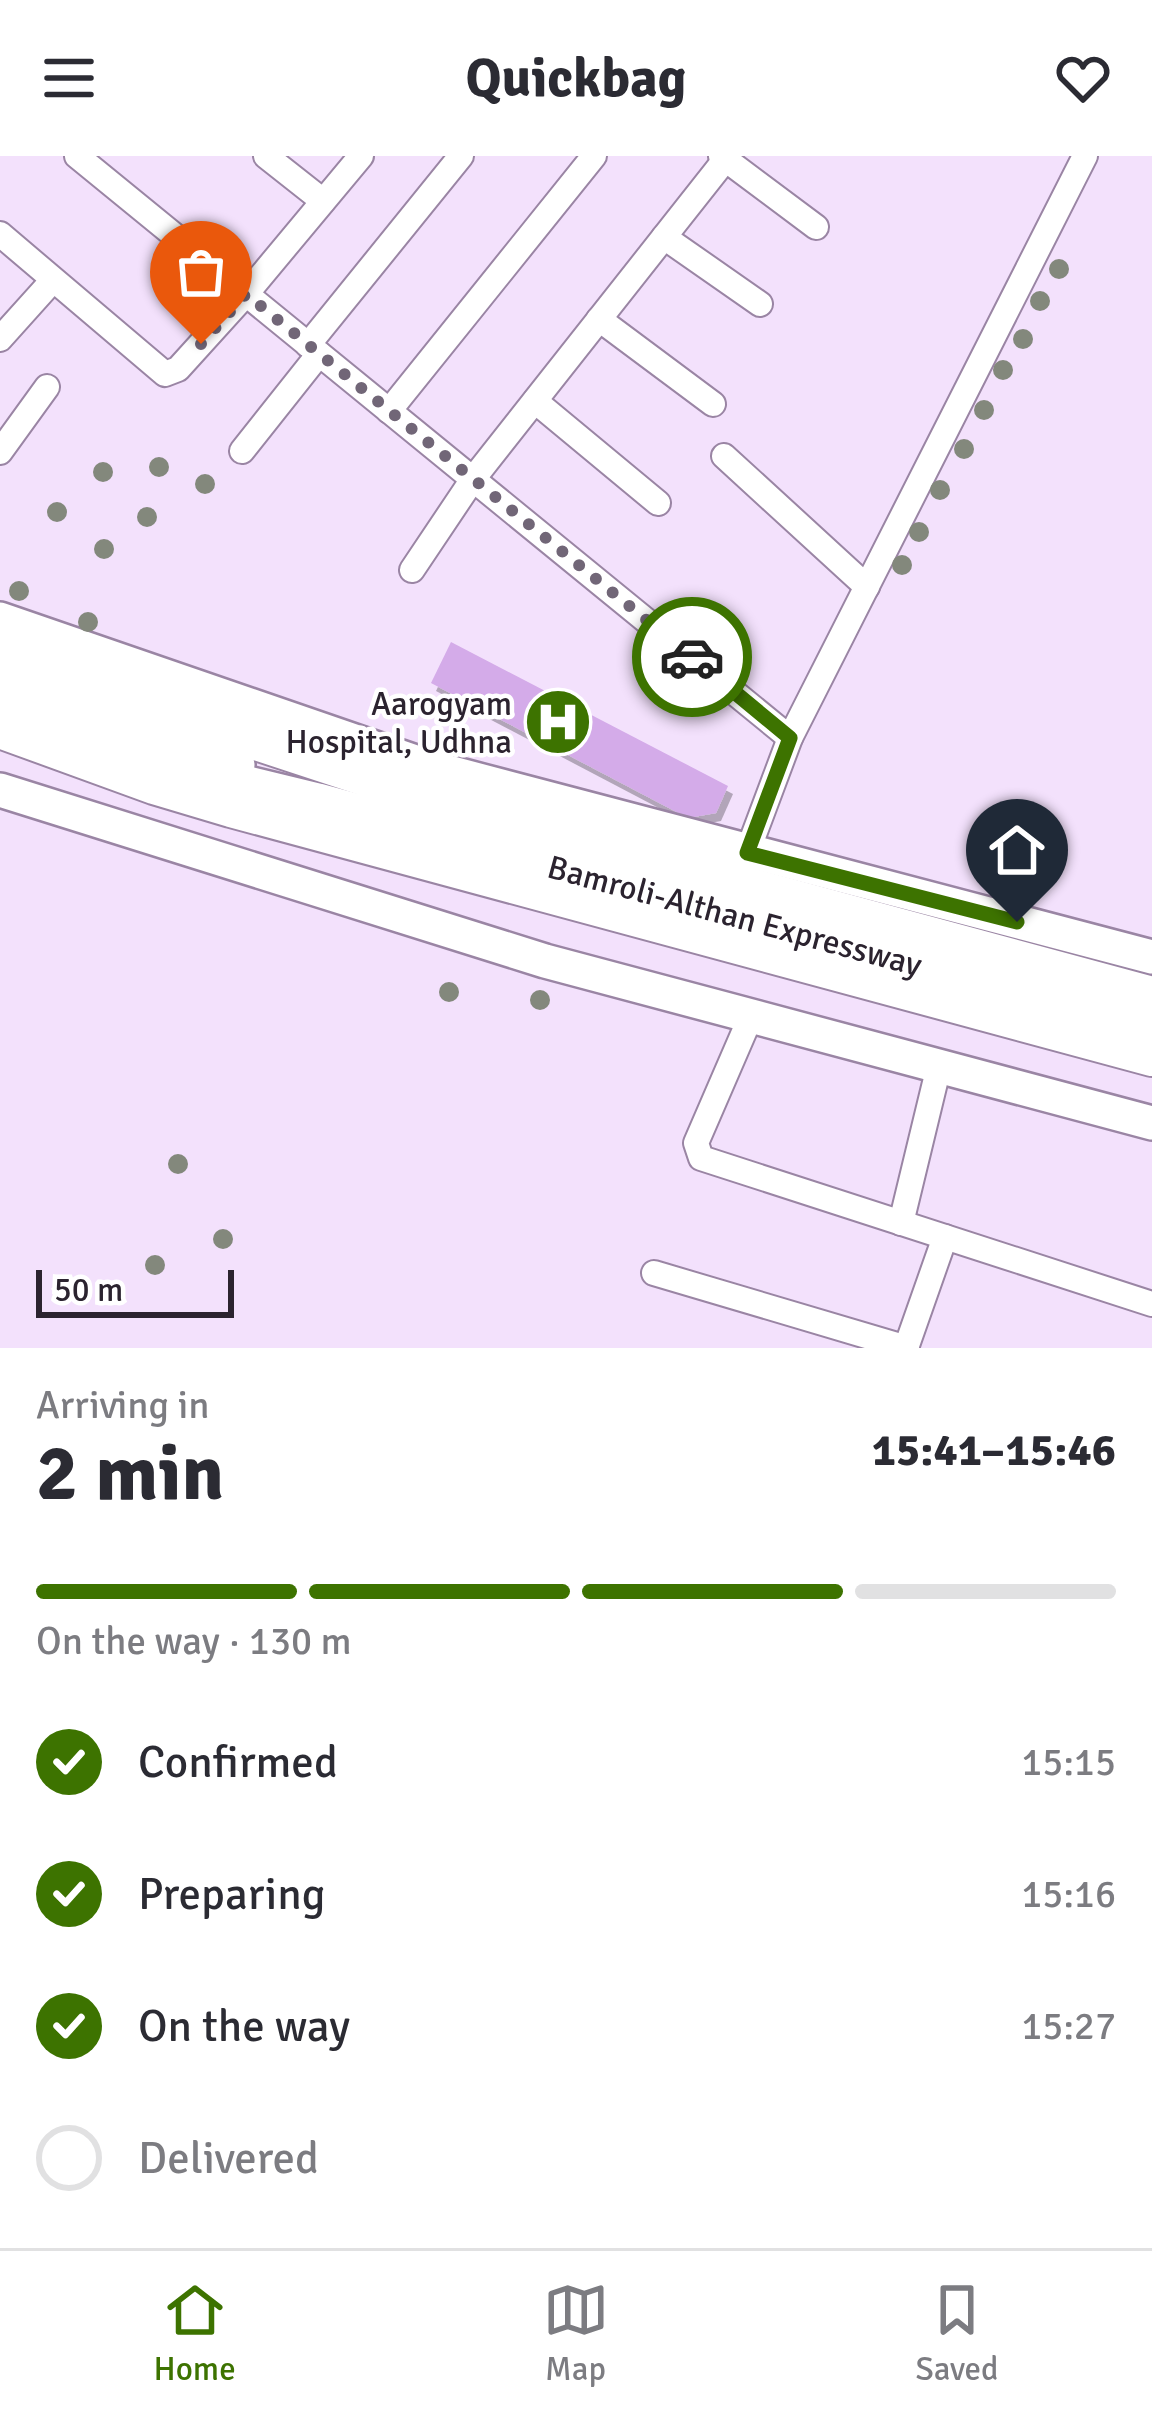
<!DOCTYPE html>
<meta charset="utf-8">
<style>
body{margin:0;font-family:Signika,sans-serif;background:#f7f7f7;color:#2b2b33;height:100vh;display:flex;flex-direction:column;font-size:45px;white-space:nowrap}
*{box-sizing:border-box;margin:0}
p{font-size:39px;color:#7c7c81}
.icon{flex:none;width:66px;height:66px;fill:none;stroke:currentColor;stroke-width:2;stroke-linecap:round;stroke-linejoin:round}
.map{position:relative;height:1192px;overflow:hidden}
.sheet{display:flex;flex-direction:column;background:#fff;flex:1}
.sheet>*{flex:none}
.scale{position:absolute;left:36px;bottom:30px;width:198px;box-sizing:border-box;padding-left:12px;border:6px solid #2b232f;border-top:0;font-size:33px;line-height:42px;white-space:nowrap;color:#2b232f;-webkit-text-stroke:9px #fff;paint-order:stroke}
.pin{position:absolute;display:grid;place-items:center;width:102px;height:102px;color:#fff;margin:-123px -51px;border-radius:50% 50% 50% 0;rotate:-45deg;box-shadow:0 0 12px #0007}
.pin .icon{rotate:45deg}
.courier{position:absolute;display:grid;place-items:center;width:120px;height:120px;margin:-60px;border:9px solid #3d7300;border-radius:50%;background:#fff;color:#222;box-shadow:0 3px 15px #0007}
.head em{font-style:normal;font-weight:700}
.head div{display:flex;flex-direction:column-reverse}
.head{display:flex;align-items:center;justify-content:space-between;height:204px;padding:0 36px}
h1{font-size:78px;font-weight:700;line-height:90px}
.bar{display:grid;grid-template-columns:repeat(4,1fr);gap:18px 12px;align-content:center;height:144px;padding:0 36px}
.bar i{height:15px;border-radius:9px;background:#e1e1e2}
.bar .active{background:#3d7300}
.bar p{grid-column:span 4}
ol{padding:0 36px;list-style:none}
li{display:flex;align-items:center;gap:36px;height:132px}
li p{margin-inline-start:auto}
li .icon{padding:12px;border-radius:50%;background:#3d7300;color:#fff;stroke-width:4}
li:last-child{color:#7c7c81}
li i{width:66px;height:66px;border:6px solid #e1e1e2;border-radius:50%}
header{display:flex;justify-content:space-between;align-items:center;height:156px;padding:0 36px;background:#fff;font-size:54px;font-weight:700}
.menu{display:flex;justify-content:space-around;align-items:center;height:168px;border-top:3px solid #e1e1e2;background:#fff;font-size:33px;color:#7c7c81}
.menu a{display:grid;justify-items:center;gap:6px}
.menu .active{color:#3d7300}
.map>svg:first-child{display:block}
.building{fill:#d4abe9;filter:url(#shadow)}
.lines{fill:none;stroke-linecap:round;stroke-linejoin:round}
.street-casing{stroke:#9a85a4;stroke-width:28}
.secondary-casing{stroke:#9a85a4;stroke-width:38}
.primary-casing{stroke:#9a85a4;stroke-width:40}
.street{stroke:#fff;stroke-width:24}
.secondary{stroke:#fff;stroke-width:33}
.primary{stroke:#fff;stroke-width:36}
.tree{fill:#83887c}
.done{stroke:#716677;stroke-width:12;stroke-dasharray:0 21.6}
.route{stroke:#3d7300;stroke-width:15}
.labels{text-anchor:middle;stroke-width:9;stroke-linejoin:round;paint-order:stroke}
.poi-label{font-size:33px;fill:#2b232f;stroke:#fff;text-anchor:end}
.street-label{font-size:33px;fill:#2b232f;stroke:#fff}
</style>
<header><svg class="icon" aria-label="menu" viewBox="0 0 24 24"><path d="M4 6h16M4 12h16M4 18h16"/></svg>Quickbag<svg class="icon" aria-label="heart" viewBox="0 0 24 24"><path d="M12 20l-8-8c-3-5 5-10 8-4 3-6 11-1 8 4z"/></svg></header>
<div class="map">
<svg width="1152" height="1192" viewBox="0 0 1152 1192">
<defs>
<filter id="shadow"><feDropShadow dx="5" dy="8" stdDeviation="0" flood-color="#0004"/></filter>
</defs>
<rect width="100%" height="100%" fill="#f3e1fc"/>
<path class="building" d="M451,486L728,630L716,657L688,662L431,527Z"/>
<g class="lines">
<defs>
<g id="street">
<path d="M77,0L790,582"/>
<path d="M266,0L323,45"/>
<path d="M721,0L816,71"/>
<path d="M0,78L165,218L178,213L246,138L361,0"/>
<path d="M664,81L760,148"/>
<path d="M599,163L713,248"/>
<path d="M0,183L53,124"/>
<path d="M308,189L461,0"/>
<path d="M535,245L658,347"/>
<path d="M389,255L594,0"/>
<path d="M242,295L319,198"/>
<path d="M0,296L47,231"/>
<path d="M724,300L867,431"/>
<path d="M412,414L473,323L728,0"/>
<path d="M747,697L790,582L1085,0"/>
<path d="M751,860L696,987L701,1002L1152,1148"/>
<path d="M901,1067L939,910"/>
<path d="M654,1117L907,1192"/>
<path d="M906,1192L945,1081"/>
</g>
<g id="secondary">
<path d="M0,463L433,612L1152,801"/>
<path d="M0,514L238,609"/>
<path d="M0,546L165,607L318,644L1152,871"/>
<path d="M0,634L545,805L1152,967"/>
</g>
<g id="primary">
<path d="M0,489L244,582L432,644L1152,839"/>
<path d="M0,574L154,630L231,653L1152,902"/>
</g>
</defs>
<use href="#street" class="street-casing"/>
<use href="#secondary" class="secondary-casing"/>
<use href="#primary" class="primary-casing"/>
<use href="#street" class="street"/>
<use href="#secondary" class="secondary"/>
<use href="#primary" class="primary"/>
</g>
<g class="tree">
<circle cx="1059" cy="113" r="10"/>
<circle cx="1040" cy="145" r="10"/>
<circle cx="1023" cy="183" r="10"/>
<circle cx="1003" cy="214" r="10"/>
<circle cx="984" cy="254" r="10"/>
<circle cx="964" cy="293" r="10"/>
<circle cx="159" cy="311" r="10"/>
<circle cx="103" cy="316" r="10"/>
<circle cx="205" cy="328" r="10"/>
<circle cx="940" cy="334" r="10"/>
<circle cx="57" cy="356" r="10"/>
<circle cx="147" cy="361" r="10"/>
<circle cx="919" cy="376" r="10"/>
<circle cx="104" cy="393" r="10"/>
<circle cx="902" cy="409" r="10"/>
<circle cx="19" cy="435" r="10"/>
<circle cx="88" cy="466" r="10"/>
<circle cx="449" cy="836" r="10"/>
<circle cx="540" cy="844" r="10"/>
<circle cx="178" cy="1008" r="10"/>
<circle cx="223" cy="1083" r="10"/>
<circle cx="155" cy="1109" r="10"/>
</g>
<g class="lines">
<path class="done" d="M201,188L246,138L692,501"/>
<path class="route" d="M692,501L790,582L747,697L1017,766"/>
</g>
<defs>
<symbol id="hospital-disc" viewBox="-11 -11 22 22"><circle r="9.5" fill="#3d7300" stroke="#fff"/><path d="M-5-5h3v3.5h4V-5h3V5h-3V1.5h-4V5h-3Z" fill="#fff"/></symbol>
</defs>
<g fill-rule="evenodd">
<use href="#hospital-disc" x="520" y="528" width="76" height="76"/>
</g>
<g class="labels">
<g class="poi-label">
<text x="512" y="559">Aarogyam<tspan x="512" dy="38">Hospital, Udhna</tspan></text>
</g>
<g class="street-label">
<text transform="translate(735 759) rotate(15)" y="12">Bamroli-Althan Expressway</text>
</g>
</g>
</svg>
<div class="scale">50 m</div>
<div class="pin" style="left:201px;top:188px;background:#ea580c"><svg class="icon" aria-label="bag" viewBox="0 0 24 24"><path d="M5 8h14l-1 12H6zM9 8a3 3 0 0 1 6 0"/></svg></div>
<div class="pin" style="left:1017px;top:766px;background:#1f2937"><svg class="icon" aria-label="home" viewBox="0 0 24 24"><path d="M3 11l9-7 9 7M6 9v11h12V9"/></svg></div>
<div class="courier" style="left:692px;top:501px"><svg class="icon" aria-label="car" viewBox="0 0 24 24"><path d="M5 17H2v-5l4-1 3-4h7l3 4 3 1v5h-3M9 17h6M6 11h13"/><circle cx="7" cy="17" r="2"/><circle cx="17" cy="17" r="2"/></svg></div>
</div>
<section class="sheet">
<div class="head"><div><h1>2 min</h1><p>Arriving in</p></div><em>15:41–15:46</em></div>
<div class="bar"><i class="active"></i><i class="active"></i><i class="active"></i><i></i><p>On the way · 130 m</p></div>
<ol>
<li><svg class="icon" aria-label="check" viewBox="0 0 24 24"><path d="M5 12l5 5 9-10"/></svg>Confirmed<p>15:15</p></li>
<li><svg class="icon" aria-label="check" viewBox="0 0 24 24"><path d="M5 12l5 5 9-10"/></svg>Preparing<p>15:16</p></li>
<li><svg class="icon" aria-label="check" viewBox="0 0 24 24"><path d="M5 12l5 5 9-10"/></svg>On the way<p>15:27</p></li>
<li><i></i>Delivered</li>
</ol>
</section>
<nav class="menu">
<a class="active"><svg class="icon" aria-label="home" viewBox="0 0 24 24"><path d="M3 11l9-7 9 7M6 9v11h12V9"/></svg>Home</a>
<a><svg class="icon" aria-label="map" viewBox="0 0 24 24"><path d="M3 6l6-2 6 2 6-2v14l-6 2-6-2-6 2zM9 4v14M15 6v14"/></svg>Map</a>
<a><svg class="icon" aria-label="saved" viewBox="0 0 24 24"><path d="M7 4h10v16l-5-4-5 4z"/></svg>Saved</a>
</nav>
